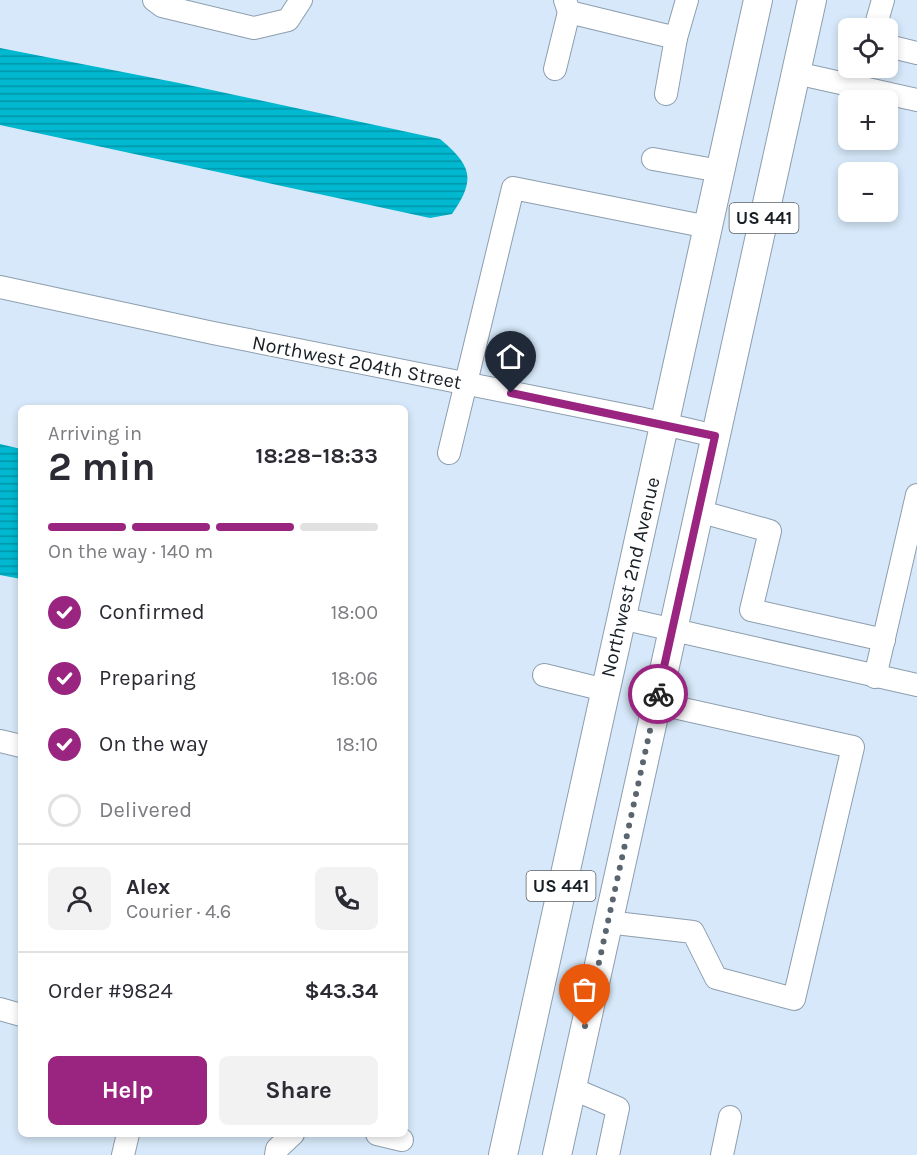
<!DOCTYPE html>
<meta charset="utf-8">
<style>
body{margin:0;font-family:Karla,sans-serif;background:#f2f2f3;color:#2b2b33;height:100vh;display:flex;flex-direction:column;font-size:22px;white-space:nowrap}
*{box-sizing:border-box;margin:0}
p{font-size:20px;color:#7c7c81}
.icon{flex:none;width:33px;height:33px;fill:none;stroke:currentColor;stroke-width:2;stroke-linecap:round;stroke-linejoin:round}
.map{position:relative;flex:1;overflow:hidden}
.drawer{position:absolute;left:18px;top:405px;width:390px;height:732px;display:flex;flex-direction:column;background:#fff;border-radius:9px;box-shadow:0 3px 9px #0003}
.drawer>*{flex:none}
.controls{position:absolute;left:838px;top:18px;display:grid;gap:12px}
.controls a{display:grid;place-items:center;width:60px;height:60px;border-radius:9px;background:#fff;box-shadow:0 3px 9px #0003;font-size:30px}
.pin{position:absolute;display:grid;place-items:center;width:51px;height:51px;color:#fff;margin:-62px -26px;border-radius:50% 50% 50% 0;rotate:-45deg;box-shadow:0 0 6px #0007}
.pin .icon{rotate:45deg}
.courier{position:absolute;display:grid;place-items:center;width:60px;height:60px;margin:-30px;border:4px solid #9a2581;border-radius:50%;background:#fff;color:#222;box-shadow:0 2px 8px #0007}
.summary em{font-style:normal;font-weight:700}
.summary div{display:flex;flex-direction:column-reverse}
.summary{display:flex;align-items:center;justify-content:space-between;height:102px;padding:0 30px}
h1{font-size:39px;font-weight:700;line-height:45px}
.bar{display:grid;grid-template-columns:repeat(4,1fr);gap:9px 6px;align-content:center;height:72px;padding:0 30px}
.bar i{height:8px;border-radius:4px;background:#e1e1e2}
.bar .active{background:#9a2581}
.bar p{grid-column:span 4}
.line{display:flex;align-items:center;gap:15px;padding:0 30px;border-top:2px solid #e1e1e2}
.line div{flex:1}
.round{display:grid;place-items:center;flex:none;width:63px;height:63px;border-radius:9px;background:#f2f2f3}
ol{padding:0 30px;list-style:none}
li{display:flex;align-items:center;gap:18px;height:66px}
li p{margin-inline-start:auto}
li .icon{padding:6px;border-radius:50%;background:#9a2581;color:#fff;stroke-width:4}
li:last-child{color:#7c7c81}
li i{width:33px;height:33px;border:3px solid #e1e1e2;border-radius:50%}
.cta{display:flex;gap:12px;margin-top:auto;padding:12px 30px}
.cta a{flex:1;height:69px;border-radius:9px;background:#9a2581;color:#fff;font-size:24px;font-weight:700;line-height:69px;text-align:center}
.cta a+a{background:#f2f2f3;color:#2b2b33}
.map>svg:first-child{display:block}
.water{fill:url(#water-rules)}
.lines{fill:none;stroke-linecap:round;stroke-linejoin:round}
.minor-casing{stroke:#8d9eae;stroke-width:24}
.major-casing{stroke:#8d9eae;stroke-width:30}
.minor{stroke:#fff;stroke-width:22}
.major{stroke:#fff;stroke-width:28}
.done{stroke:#5a656f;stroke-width:6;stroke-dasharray:0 10.8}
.route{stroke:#9a2581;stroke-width:8}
.labels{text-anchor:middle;stroke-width:6;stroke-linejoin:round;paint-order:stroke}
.shield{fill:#fff;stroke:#5d6266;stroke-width:1.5}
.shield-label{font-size:18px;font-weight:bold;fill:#171e24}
.street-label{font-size:20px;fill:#171e24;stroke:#fff}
</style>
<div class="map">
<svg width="917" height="1155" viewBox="0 0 917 1155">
<defs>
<pattern id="water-rules" width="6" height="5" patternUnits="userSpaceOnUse" patternTransform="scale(1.5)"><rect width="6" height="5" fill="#00b8cf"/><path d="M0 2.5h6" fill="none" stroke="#0195a8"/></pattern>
</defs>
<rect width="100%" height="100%" fill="#d6e8f9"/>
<g class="water">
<path d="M0,48L179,83L440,139C472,166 476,179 452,214L430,218L0,125Z"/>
<path d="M0,444L21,449V579L0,575Z"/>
</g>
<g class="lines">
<defs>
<g id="minor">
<path d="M154,0L162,6L254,28L288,20L301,0"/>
<path d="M565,0L569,12L676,38L687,0"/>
<path d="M875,28L883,0"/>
<path d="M888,46L917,53"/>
<path d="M555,69L569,12"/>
<path d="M796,73L917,100"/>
<path d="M666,94L676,38"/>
<path d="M653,159L720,171"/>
<path d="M0,287L213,333L639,418L715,436"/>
<path d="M449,453L513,188L708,227"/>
<path d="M698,511L770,531L751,610L884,640"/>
<path d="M621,618L917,685"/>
<path d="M544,675L605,690"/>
<path d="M875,677L917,495"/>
<path d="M0,741L21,746"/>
<path d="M607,922L693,932L716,978L794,999L853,747L656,703"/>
<path d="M0,1009L21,1015"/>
<path d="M571,1088L618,1108L608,1155"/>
<path d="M377,1134L402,1140"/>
<path d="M123,1155L128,1134"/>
<path d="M276,1155L277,1149L293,1134"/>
<path d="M722,1155L730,1117"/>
</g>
<g id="major">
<path d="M503,1155L758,0"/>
<path d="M557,1155L812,0"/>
</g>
</defs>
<use href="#minor" class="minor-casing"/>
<use href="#major" class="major-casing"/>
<use href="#minor" class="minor"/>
<use href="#major" class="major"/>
</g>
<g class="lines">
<path class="done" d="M585,1026L658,694"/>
<path class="route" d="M511,393L715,436L658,694"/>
</g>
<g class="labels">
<g class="shield">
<rect x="729.5" y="203" width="69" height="30" rx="4.5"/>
<rect x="526.5" y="871" width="69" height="30" rx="4.5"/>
</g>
<g class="shield-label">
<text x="764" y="224">US 441</text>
<text x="561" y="892">US 441</text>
</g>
<g class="street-label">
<text transform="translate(357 362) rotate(11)" y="7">Northwest 204th Street</text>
<text transform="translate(630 577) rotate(-77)" y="7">Northwest 2nd Avenue</text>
</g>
</g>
</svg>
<div class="controls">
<a><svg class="icon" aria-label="locate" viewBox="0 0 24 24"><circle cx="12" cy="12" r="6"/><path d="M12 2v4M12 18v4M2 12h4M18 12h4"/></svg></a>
<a>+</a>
<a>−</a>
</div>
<div class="pin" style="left:585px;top:1026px;background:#ea580c"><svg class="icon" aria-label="bag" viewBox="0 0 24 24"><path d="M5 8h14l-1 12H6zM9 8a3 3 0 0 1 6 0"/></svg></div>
<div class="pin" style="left:511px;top:393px;background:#1f2937"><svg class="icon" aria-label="home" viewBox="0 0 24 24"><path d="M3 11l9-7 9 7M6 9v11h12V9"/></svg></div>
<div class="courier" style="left:658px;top:694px"><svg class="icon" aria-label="bike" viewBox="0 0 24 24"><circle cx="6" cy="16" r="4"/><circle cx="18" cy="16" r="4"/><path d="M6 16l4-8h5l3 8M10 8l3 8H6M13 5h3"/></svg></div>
<section class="drawer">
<div class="summary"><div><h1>2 min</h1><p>Arriving in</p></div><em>18:28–18:33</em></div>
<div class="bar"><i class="active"></i><i class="active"></i><i class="active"></i><i></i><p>On the way · 140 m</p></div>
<ol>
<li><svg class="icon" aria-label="check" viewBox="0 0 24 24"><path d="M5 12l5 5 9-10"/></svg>Confirmed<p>18:00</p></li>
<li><svg class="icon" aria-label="check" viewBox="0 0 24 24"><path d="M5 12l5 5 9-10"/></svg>Preparing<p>18:06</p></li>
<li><svg class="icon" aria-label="check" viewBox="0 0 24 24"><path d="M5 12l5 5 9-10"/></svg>On the way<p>18:10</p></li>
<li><i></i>Delivered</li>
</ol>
<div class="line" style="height:108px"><a class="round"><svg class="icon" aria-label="person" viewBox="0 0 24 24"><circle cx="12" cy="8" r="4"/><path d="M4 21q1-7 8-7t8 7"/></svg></a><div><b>Alex</b><p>Courier · 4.6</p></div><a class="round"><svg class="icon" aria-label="phone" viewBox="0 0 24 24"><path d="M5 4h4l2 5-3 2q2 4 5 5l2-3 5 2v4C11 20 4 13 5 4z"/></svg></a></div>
<div class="line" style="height:78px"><div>Order #9824</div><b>$43.34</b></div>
<div class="cta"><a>Help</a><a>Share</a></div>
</section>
</div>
